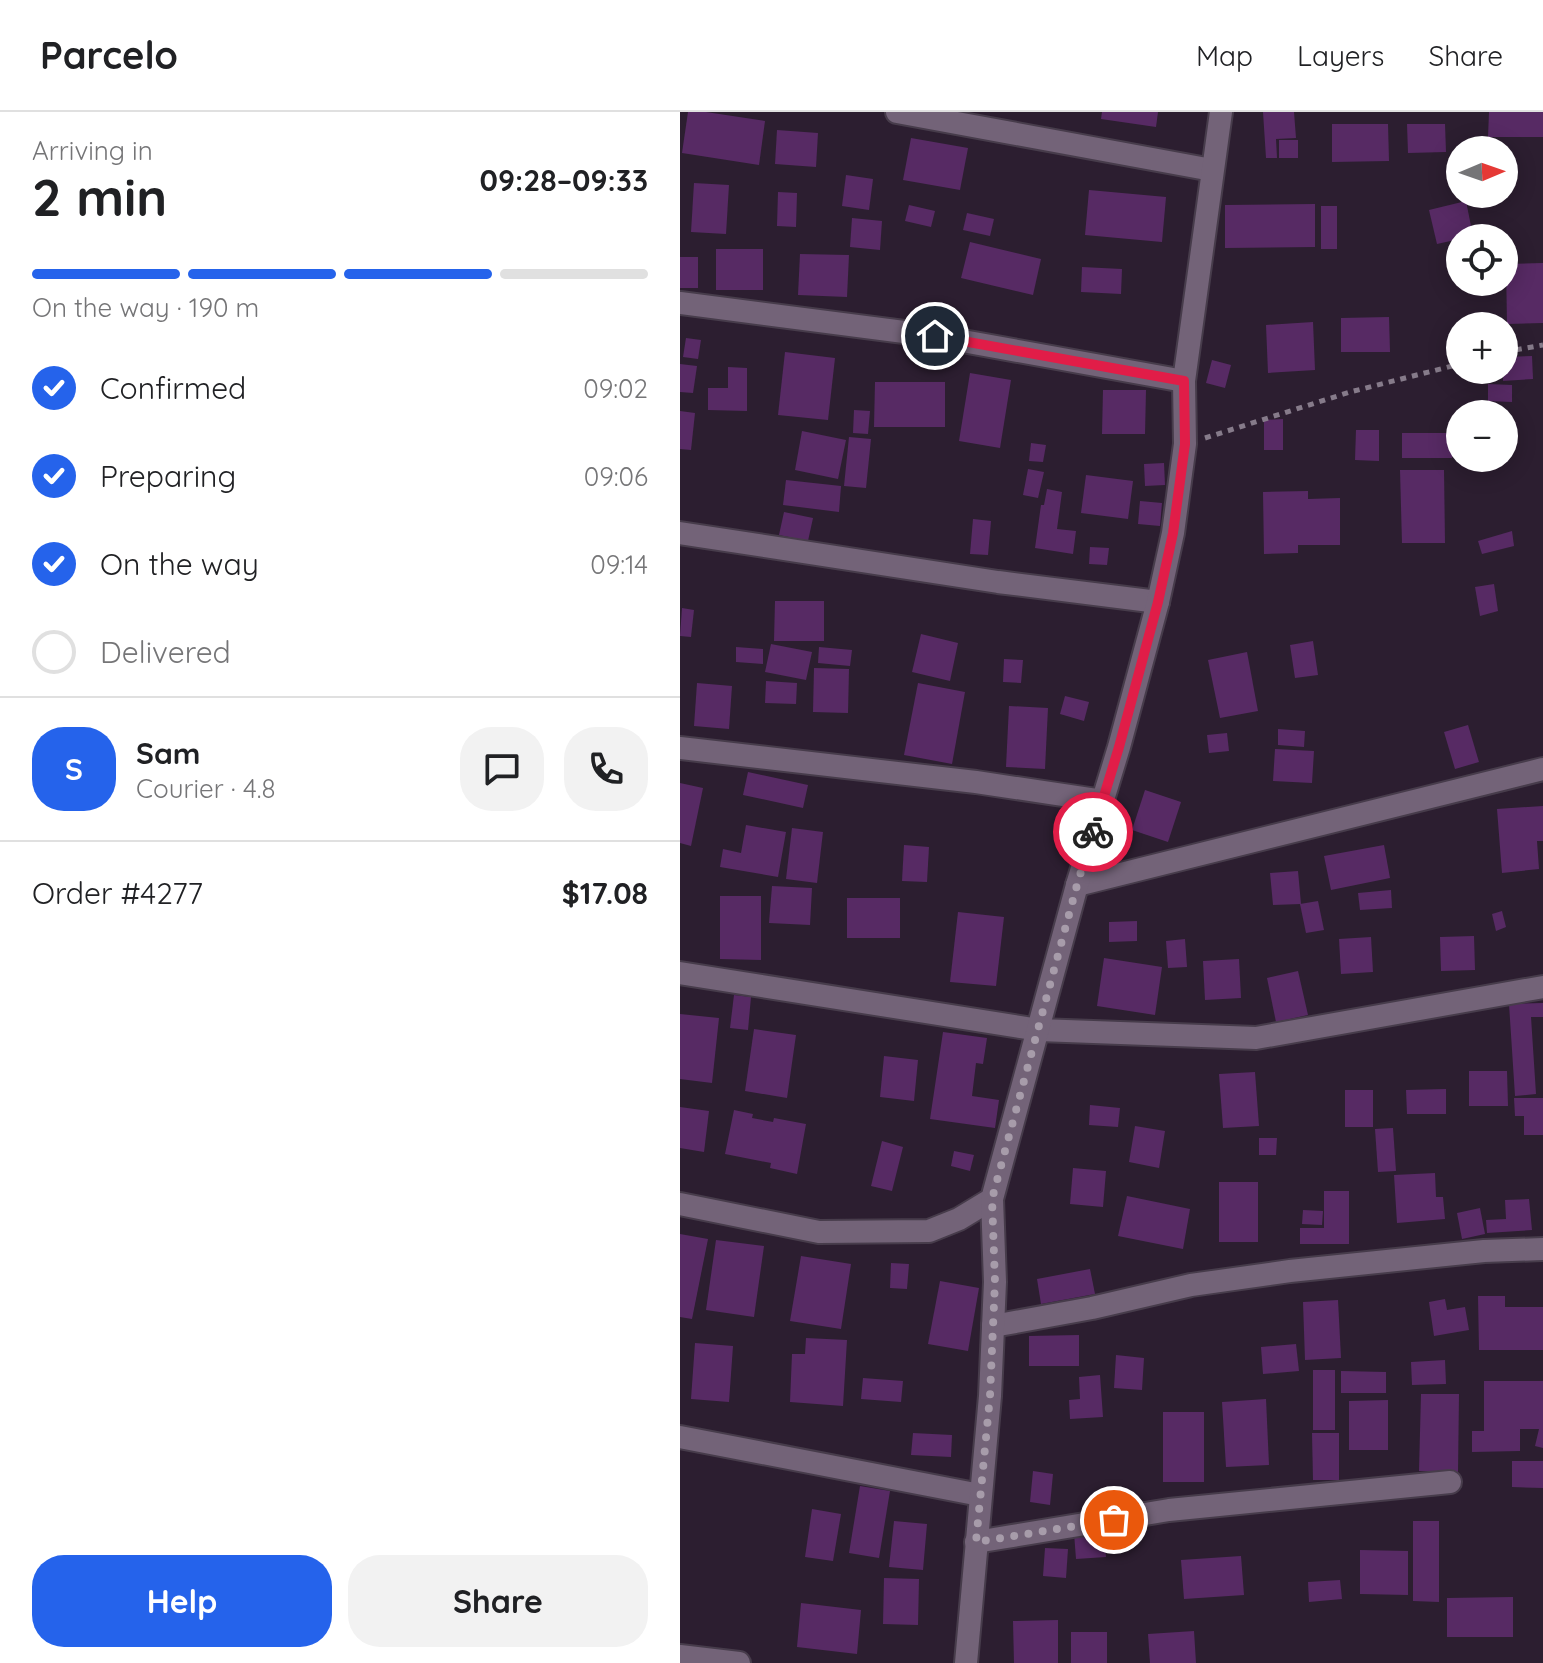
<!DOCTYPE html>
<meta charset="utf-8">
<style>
body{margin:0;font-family:Quicksand,sans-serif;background:#f2f2f2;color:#202124;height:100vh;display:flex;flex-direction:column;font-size:30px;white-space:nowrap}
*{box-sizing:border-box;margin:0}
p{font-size:26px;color:#757577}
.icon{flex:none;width:44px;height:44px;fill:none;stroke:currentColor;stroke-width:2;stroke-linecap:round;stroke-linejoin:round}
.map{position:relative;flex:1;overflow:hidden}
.side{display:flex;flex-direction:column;background:#fff;width:680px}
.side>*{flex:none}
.needle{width:52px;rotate:88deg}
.fabs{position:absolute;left:766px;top:24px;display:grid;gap:16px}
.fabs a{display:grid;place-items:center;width:72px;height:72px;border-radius:50%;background:#fff;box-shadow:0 4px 20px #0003;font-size:40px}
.pin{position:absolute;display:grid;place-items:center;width:68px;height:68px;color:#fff;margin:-34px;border:4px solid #fff;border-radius:50%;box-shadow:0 2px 8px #0007}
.courier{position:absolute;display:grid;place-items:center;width:80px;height:80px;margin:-40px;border:6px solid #e11d48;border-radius:50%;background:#fff;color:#222;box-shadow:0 2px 10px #0007}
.overview em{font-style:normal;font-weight:700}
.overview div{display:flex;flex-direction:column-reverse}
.overview{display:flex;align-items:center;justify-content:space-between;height:136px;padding:0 32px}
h1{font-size:52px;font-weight:700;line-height:60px}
.bar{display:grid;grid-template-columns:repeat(4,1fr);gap:12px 8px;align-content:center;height:96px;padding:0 32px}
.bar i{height:10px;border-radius:6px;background:#e0e0e0}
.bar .current{background:#2563eb}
.bar p{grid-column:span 4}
.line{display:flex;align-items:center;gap:20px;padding:0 32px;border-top:2px solid #e0e0e0}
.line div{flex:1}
.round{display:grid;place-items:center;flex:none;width:84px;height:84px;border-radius:32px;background:#f2f2f2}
ol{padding:0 32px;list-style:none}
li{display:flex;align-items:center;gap:24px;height:88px}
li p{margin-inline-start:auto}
li .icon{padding:8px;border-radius:50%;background:#2563eb;color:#fff;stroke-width:4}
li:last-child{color:#757577}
li i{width:44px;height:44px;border:4px solid #e0e0e0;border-radius:50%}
.action{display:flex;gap:16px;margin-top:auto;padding:16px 32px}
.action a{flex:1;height:92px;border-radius:32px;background:#2563eb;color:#fff;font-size:32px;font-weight:700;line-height:92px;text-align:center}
.action a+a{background:#f2f2f2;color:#202124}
header{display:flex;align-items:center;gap:48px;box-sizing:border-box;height:112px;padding:0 40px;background:#fff;border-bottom:2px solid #e0e0e0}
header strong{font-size:38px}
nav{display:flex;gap:44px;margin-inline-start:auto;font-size:28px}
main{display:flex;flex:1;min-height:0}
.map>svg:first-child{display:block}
.building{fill:#572a64}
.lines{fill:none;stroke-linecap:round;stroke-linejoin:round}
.minor-casing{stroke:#473c4b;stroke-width:26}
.path{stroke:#867b8a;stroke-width:5;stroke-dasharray:6 6;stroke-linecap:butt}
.minor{stroke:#736378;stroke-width:22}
.done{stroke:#a79caa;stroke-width:8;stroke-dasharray:0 14.4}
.route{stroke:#e11d48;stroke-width:10}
</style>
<header>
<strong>Parcelo</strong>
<nav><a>Map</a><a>Layers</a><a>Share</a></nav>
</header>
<main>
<section class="side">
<div class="overview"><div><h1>2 min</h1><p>Arriving in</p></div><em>09:28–09:33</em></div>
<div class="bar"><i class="current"></i><i class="current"></i><i class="current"></i><i></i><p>On the way · 190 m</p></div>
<ol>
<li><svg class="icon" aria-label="check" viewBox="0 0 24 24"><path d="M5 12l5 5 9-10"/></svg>Confirmed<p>09:02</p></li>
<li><svg class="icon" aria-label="check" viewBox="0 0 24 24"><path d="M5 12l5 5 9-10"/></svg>Preparing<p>09:06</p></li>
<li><svg class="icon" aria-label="check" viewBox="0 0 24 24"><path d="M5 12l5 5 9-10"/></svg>On the way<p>09:14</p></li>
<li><i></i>Delivered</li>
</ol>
<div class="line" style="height:144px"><b class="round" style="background:#2563eb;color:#fff">S</b><div><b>Sam</b><p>Courier · 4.8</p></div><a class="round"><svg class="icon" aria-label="chat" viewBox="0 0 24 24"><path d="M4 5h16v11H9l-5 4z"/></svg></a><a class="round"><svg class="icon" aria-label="phone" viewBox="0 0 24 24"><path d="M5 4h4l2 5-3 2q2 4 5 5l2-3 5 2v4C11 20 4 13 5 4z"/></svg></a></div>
<div class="line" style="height:104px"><div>Order #4277</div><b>$17.08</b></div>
<div class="action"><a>Help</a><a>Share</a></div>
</section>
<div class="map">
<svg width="863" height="1551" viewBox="0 0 863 1551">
<rect width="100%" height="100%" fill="#2c1e30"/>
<g class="building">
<path d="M8,0H26L85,9L79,53L2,41Z"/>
<path d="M422,0H478L476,15L421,7Z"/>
<path d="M583,0H614L616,26L596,27L597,46H586Z"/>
<path d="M809,0H863V25H808Z"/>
<path d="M652,12H708L709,49L652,50Z"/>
<path d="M727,12H765L766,40L728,41Z"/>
<path d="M97,18L138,21L136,55L95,52Z"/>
<path d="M231,26L288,36L280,78L223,68Z"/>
<rect x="599" y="28" width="19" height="18"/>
<path d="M166,63L193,67L189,98L162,94Z"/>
<path d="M14,71L49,73L46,122L11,120Z"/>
<path d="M409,78L486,85L482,130L405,123Z"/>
<path d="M98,80L117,81L116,115L97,114Z"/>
<path d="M786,89L793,124L757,132L749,98Z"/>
<path d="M635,92V135L545,136V93Z"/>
<path d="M229,93L255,99L251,115L225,109Z"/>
<rect x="641" y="94" width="16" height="43"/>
<path d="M287,101L314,107L310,124L283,118Z"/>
<path d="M172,106L202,109L200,138L170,135Z"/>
<path d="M290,130L361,147L353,183L281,166Z"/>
<rect x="36" y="137" width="47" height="41"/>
<path d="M120,142L169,143L167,185L118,183Z"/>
<rect x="0" y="145" width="18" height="31"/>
<path d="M863,151V211L827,212L826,152Z"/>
<path d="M402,155L442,157L441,182L401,180Z"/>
<path d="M709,205L710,240H661V206Z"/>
<path d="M633,210L635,258L588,261L586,213Z"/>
<path d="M6,226L21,228L18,247L3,245Z"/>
<path d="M105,240L155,246L148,308L98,303Z"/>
<path d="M852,244L853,267L823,269L824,245Z"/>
<path d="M532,248L551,253L545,276L526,271Z"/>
<path d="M0,252L17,254L13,281L0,280Z"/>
<path d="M48,255L67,256V299L28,298V276H48Z"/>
<path d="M290,261L331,268L320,336L279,329Z"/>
<path d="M195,270H265V315H194Z"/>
<path d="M808,272L832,273V290L808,289Z"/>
<path d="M423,278H466L465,322H422Z"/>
<path d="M174,298L190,299L188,322L173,321Z"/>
<path d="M0,299L15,301L11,338L0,337Z"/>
<path d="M603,307V338H584V308Z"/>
<path d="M676,318H699V349L675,348Z"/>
<path d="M122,319L166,328L158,367L115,358Z"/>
<rect x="722" y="321" width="50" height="25"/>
<path d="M169,325L191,327L186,376L164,374Z"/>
<path d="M351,331L366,333L363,350L349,349Z"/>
<path d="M484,351L485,373L465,374L464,352Z"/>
<path d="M348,357L364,360L358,386L343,383Z"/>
<path d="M720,358H764L765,431H722Z"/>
<path d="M406,363L453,369L448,407L401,401Z"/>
<path d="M106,368L161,374L159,400L103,393Z"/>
<path d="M367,377L382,380L377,417L396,419L393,442L355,436L361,393H364Z"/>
<path d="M628,379V387L660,386V433H618V441L584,442L583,380Z"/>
<path d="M460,389L482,391L480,414L458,412Z"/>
<path d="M104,400L133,406L128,429L99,423Z"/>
<path d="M293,407L311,409L308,443L290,442Z"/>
<path d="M832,419L834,434L802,442L798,429Z"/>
<path d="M410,435L429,436L427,453L409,452Z"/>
<path d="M814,472L818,499L800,504L795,475Z"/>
<path d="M95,489H144V529H94Z"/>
<path d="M2,496L14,498L11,525L0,524Z"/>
<path d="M241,522L278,531L270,569L232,560Z"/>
<path d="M633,529L638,563L615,566L610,533Z"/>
<path d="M91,532L132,540L126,568L85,560Z"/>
<path d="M56,535L83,537V552L56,550Z"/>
<path d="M139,535L172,538L170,554L138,551Z"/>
<path d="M567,540L578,599L540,606L528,548Z"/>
<path d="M324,547L343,548L341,571L323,570Z"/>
<path d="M134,556L169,557L168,601L133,600Z"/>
<path d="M86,569L117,571L116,592L85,591Z"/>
<path d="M17,571L52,574L49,617L14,614Z"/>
<path d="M238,571L285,580L272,652L224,643Z"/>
<path d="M385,584L409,590L404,609L380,602Z"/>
<path d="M329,594L368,596L365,657L326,655Z"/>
<path d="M788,613L799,650L775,657L764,620Z"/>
<path d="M598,617L625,619L624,635L598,633Z"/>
<path d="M547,621L549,639L529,641L527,623Z"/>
<path d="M595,637L634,639L632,671L593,669Z"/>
<path d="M68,660L128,673L123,696L63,683Z"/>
<path d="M0,671L23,676L11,734L0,731Z"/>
<path d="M465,678L501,690L488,730L452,718Z"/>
<path d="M863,694V729H857L859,757L822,761L817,697Z"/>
<path d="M66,713L106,720L98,765L40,755L43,737L61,741Z"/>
<path d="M112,716L143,720L137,771L106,767Z"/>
<path d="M224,733L249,735L247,770L222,769Z"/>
<path d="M704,733L710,766L651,778L644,744Z"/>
<path d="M618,759L621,792L593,793L590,761Z"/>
<path d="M92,774L132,776L130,813L89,811Z"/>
<path d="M711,778L712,796L680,798L678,781Z"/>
<path d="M40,784H81V848L40,847Z"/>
<rect x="167" y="786" width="53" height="40"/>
<path d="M638,789L644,818L626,821L620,792Z"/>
<path d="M822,799L826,815L816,819L812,802Z"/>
<path d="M278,800L324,805L316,874L270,870Z"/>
<path d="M457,809V829L429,830V810Z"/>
<path d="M794,824L795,858L761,859L760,825Z"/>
<path d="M691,825L693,860L661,862L659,827Z"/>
<path d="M505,827L507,855L488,856L486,829Z"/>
<path d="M424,846L482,855L475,903L417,894Z"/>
<path d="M559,847L561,886L525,888L523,849Z"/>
<path d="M618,859L628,903L596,910L587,866Z"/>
<path d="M54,883L71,885L68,918L50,916Z"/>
<path d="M863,891V905H851L856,982L835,984L829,892Z"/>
<path d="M0,902L39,906L32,971L0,967Z"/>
<path d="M74,917L116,923L107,986L65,979Z"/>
<path d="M263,920L307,926L303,952L296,951L292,984L319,988L315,1016L250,1007Z"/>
<path d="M204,944L238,948L234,989L200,985Z"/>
<path d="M789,959H827L828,994H789Z"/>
<path d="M575,960L579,1014L543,1016L539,962Z"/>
<path d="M766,977V1002H727L726,978Z"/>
<rect x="665" y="978" width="28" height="37"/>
<path d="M834,986H863V1023H844V1004H835Z"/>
<path d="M410,993L440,996L438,1015L409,1013Z"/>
<path d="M0,995L29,999L24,1040L0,1036Z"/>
<path d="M54,998L73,1002L72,1006L93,1010L94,1006L126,1012L117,1062L90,1056L91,1051L45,1042Z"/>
<path d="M455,1014L485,1019L479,1056L449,1050Z"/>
<path d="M713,1016L716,1059L698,1060L695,1017Z"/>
<path d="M579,1026H597L596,1043H579Z"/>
<path d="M202,1029L223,1035L212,1079L191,1074Z"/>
<path d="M274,1039L294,1043L290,1059L271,1054Z"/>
<path d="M393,1056L426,1059L423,1095L390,1092Z"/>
<path d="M755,1061L756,1085H763L765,1107L717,1111L714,1063Z"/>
<rect x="539" y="1070" width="39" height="60"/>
<path d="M644,1079H669V1132H620V1116H644Z"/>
<path d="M447,1084L510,1097L503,1137L438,1124Z"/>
<path d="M849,1087L852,1118L807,1121L806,1108L826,1107L825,1088Z"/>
<path d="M800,1096L805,1122L782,1127L777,1101Z"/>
<path d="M623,1098L643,1099L642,1113L622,1112Z"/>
<path d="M0,1122L28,1127L12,1207L0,1205Z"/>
<path d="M36,1128L84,1134L74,1205L26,1198Z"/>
<path d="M121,1144L171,1152L161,1217L110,1209Z"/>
<path d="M211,1151L229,1152L227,1177L210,1176Z"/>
<path d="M410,1157L415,1182L361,1192L357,1167Z"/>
<path d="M260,1169L299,1176L288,1239L248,1232Z"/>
<path d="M798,1184H825V1195H863V1238H799Z"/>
<path d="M765,1187L767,1198L785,1195L789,1218L754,1224L749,1190Z"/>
<path d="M658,1188L661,1246L625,1248L623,1190Z"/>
<path d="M399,1223V1254H349V1224Z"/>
<path d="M126,1226L167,1228L163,1294L110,1290L112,1242H125Z"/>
<path d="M15,1231L53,1234L49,1290L11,1287Z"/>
<path d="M616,1232L619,1259L583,1262L581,1235Z"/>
<path d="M436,1243L464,1246L462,1278L434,1276Z"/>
<path d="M765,1248L766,1272L732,1273L731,1250Z"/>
<rect x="633" y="1258" width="22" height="60"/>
<path d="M661,1259L706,1260V1281H661Z"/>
<path d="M420,1263L423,1305L390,1307L389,1288L400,1287L399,1265Z"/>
<path d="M183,1266L223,1269L221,1290L181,1287Z"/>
<path d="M804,1269H863V1336L855,1334L859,1317H840V1339L792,1340V1319H804Z"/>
<path d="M741,1282H779L778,1360L739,1359Z"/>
<path d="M586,1287L589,1353L546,1355L542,1290Z"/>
<path d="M708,1288V1338H669V1289Z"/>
<rect x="483" y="1300" width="41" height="70"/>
<path d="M233,1321L272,1323L271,1345L231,1343Z"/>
<path d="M632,1321H659V1368H633Z"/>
<path d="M832,1349H863V1376L832,1375Z"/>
<path d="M353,1359L373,1362L370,1393L350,1390Z"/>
<path d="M180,1374L210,1379L199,1446L169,1441Z"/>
<path d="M132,1397L161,1402L153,1449L125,1445Z"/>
<path d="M214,1409L247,1412L243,1458L209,1455Z"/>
<path d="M733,1409H759V1490L733,1489Z"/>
<path d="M424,1419L426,1445L396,1447L394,1421Z"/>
<path d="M365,1436L388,1437L386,1466L363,1464Z"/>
<path d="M680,1438L728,1439V1483L680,1482Z"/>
<path d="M561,1444L564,1483L504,1487L501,1448Z"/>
<path d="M204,1466L239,1467L238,1513L203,1512Z"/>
<path d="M660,1468L662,1487L629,1490L628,1470Z"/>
<path d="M833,1485V1525H767V1486Z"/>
<path d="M121,1491L181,1498L177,1542L117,1535Z"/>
<path d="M378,1508V1551H334L333,1509Z"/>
<path d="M514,1519L516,1551H470L468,1522Z"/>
<rect x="391" y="1520" width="36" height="31"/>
</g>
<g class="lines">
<defs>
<g id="minor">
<path d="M217,0L532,58"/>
<path d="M0,191L255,224L504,269"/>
<path d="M0,421L318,470L478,490"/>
<path d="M0,636L296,670L423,689"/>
<path d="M397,773L863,657"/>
<path d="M0,861L359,918L576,926L863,875"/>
<path d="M0,1092L139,1120L249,1119L279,1107L312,1087L397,773L439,635L478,490L493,421L505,332L504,269L541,0"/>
<path d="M313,1214L412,1196L511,1173L610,1159L804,1139L863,1137"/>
<path d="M0,1325L300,1383"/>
<path d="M296,1430L489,1398L770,1370"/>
<path d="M0,1544L59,1551"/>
<path d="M286,1551L310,1284L315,1170L312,1087"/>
</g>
</defs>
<use href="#minor" class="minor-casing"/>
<g class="path">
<path d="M824,240L863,233"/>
<path d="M525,326L670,280L780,252"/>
</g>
<use href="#minor" class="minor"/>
</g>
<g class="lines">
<path class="done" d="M413,720L397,773L312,1087L315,1170L312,1237L310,1284L296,1430L434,1408"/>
<path class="route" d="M255,224L504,269L505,332L493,421L478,490L439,635L413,720"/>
</g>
</svg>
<div class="fabs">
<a><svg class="needle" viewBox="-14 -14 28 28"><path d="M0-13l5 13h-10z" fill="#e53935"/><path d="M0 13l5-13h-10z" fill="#757577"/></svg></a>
<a><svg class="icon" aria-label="locate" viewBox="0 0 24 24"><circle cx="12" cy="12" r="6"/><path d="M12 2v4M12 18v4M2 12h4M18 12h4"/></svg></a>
<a>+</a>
<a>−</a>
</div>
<div class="pin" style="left:434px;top:1408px;background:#ea580c"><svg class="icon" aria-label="bag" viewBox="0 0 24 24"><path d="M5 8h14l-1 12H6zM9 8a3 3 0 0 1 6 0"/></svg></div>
<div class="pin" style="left:255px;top:224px;background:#1f2937"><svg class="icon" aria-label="home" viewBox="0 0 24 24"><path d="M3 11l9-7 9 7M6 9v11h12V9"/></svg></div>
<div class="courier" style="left:413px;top:720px"><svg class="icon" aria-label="bike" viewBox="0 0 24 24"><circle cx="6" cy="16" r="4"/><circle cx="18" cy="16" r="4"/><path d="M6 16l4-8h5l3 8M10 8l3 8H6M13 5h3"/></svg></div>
</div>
</main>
